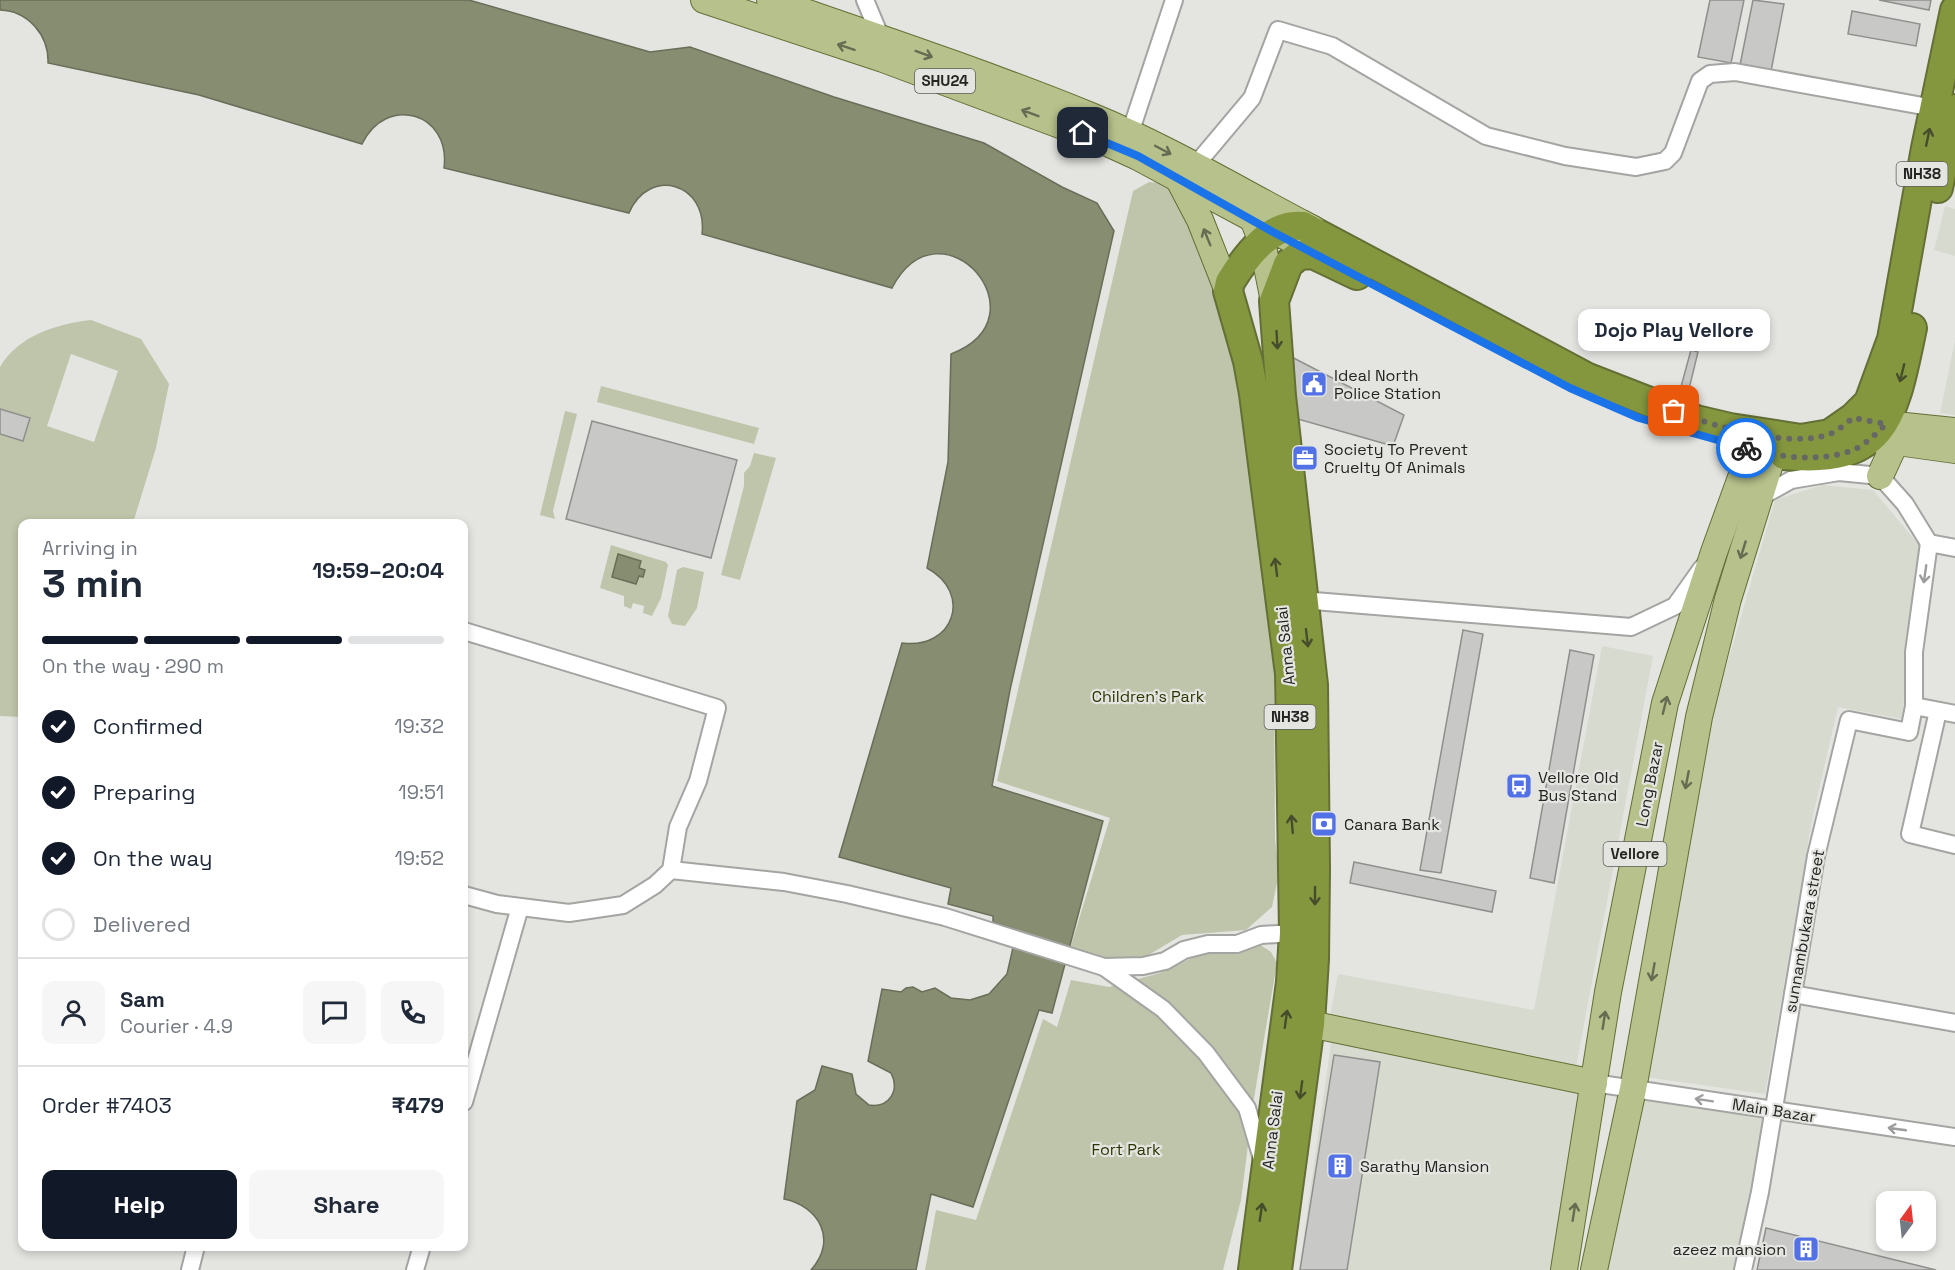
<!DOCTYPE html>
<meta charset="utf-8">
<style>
body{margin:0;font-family:"Space Grotesk",sans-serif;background:#f6f6f7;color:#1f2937;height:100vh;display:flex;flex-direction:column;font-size:22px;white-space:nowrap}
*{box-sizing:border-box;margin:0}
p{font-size:20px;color:#747a83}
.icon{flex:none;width:33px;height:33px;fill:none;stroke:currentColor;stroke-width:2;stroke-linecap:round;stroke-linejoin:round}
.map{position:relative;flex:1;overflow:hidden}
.drawer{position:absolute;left:18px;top:519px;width:450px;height:732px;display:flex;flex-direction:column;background:#fff;border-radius:12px;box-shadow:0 3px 9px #0003}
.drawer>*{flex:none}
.needle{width:39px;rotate:15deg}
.controls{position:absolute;left:1876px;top:1191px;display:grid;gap:12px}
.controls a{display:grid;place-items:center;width:60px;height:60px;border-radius:12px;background:#fff;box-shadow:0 3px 9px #0003;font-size:30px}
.pin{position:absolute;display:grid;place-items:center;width:51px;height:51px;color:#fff;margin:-26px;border-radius:12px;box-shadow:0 3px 9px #0006}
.courier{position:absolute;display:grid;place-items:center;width:60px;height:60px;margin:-30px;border:4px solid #1a73e8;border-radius:50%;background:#fff;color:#222;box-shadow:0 2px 8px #0007}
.bubble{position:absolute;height:42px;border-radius:12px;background:#fff;box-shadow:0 3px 9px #0003;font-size:20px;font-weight:700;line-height:42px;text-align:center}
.headline em{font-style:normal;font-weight:700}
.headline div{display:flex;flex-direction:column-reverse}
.headline{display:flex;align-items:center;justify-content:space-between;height:102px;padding:0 24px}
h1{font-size:39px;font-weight:700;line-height:45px}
.bar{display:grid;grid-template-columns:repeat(4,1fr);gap:9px 6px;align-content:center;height:72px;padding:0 24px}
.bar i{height:8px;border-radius:4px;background:#e0e1e3}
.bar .selected{background:#111827}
.bar p{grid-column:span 4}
.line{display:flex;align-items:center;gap:15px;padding:0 24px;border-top:2px solid #e0e1e3}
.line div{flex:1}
.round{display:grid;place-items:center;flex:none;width:63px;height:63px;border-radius:12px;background:#f6f6f7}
ol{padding:0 24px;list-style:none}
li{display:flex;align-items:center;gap:18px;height:66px}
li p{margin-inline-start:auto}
li .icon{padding:6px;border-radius:50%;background:#111827;color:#fff;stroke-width:4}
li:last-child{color:#747a83}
li i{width:33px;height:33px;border:3px solid #e0e1e3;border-radius:50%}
.cta{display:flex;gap:12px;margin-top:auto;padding:12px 24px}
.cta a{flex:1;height:69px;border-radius:12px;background:#111827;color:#fff;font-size:24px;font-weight:700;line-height:69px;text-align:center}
.cta a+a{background:#f6f6f7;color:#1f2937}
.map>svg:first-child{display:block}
.built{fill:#d7dacf}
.green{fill:#bec5aa;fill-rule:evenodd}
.water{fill:#868d70;stroke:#696e59;stroke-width:1.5}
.building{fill:#c8c9c6;stroke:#8f8f8d;stroke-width:1.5}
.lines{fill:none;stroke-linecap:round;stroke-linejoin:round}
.street-casing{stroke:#a4a5a2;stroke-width:20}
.primary-casing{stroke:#636f35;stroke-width:28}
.highway-casing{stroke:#636f35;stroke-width:32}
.street{stroke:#fff;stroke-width:16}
.primary{stroke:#b6c18b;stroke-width:26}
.highway{stroke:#85973e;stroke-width:28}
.oneway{stroke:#666b52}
.oneway2{stroke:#464d2c}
.oneway3{stroke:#9c9d9c}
.done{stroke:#676866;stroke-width:6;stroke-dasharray:0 10.8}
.route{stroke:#1a73e8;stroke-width:8}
.labels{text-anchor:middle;stroke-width:4.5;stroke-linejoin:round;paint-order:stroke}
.shield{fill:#e4e5e1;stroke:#5e5f5c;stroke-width:1.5}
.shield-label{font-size:15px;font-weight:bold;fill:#242523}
.poi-label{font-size:16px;fill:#242523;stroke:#e4e5e1;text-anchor:start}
.street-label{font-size:16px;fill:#242523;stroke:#e4e5e1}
.park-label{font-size:16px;fill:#2d3500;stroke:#e4e5e1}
</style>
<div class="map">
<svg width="1955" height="1270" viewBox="0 0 1955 1270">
<rect width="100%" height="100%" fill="#e4e5e1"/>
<g class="built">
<path d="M1945,206L1955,209V256L1934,250Z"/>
<path d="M1955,341V415L1940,413Z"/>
<path d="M1822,485L1873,490L1919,545L1902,719L1838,707L1812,820L1765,1094L1645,1077L1716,702L1775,500Z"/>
<path d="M1602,646L1653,656L1576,1067L1329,1021L1338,974L1534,1010Z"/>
<path d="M1332,1036L1586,1089L1558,1270H1299Z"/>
<path d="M1643,1097L1764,1117L1735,1270H1606Z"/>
</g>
<g class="green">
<path d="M1149,182L1162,183L1179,195L1207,270L1230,348L1247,444L1274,673L1275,839L1279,873L1272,907L1246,930L1182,935L1145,957L1106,961L1069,952L1110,818L997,781L1133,191Z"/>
<path d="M91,320L141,339L169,384L156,448L133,523L22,524V717L0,716V367C19,335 57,324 91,320ZM71,354L118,371L94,442L47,426Z"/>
<path d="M601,386L759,428L754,444L597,402Z"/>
<path d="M565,411L577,414L553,511L555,519L540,515Z"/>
<path d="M754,453L776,458L740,580L721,575L744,486V473L750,466Z"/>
<path d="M611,545L666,562L668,565L661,598L652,616L643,613L644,606L633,603L631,609L624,606V596L600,588Z"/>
<path d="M683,567L704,572L697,608L685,626L672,624L668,616L677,570Z"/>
<path d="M1259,944L1271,952L1277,963L1254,1098L1241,1200L1223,1270H925L936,1210L976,1220L1043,1019L1057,1027L1071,980L1109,987L1160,973L1194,957L1212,951Z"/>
</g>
<g class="water">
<path d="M0,0H469L650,52L690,47L834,97L984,143L1062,187L1097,203L1114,231L1010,690L992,786L1103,821L1052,1013L1039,1010L973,1207L931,1194L916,1270H811C838,1240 819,1206 784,1199L797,1101L815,1090L822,1066L852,1074L856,1094L869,1105C889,1108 900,1091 891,1073L868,1061L882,989L901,992L906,988L913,987L922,992L935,988L951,998L970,1000L989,994L1007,974L1017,930L993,922V916L948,904L951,888L839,857L902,643C954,650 973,593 927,568L948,462L951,354C1048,317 941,195 892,288L702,234C708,183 649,166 629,213L444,168C451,112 386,94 362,144L199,95L48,63C49,35 28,11 0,10Z"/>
<path d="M618,554L641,561L639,568L645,570L643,577L639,576L636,584L612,577Z"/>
</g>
<g class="building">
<path d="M1710,0H1744L1731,63L1698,57Z"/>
<path d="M1753,0L1784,4L1771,71L1740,65Z"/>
<path d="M1879,0H1931L1929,10Z"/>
<path d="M1852,11L1920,24L1916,46L1848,34Z"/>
<path d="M1691,350L1698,352L1687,397L1679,394Z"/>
<path d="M1282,352L1404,415L1393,446L1287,416Z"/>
<path d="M0,409L30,418L23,441L0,434Z"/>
<path d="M592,421L737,460L711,558L566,519Z"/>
<path d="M1463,630L1483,634L1441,873L1420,870Z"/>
<path d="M1570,650L1594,655L1554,883L1530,878Z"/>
<path d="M1354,862L1496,891L1492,912L1350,883Z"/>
<path d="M1334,1055L1380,1062L1347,1270H1300Z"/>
<path d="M1766,1228L1936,1270H1757Z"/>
</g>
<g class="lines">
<defs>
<g id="street">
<path d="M865,0L881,38"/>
<path d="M1130,133L1174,0"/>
<path d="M1194,167L1252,98L1278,30L1332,46L1486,136L1565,156L1636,167L1665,161L1673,153L1700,81L1710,74L1735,72L1934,108"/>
<path d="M1757,499L1791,480L1839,472L1880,476L1905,504L1929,543"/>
<path d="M1302,600L1631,627L1675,606L1702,568"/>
<path d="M464,631L717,708L698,781L678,827L671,870L655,885L623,905L569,913L497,904L464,895"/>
<path d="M1914,706V652L1929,543L1955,548"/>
<path d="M1938,711L1910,834L1955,845"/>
<path d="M671,870L784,882L847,894L945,917L1104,967L1163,1009L1206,1053L1247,1108L1262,1159"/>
<path d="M1104,967L1143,966L1165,961L1184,950L1208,944H1237L1261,935L1294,933"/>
<path d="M1793,994L1955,1023"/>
<path d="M1594,1083L1955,1137"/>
<path d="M464,1102L520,907"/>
<path d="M190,1270L196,1246"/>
<path d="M415,1270L422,1246"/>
<path d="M1743,1270L1760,1192L1816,856L1849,720L1909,732L1914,706L1955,714"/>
</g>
<g id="primary">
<path d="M704,0L883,59L1103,141L1138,157L1326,258"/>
<path d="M770,0C877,37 985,73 1091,116C1167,147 1240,191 1313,229"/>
<path d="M1179,180L1200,220L1228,291"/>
<path d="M1255,224L1262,242L1274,301"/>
<path d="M1905,426L1955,431"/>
<path d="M1854,436L1955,450"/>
<path d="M1880,476L1896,441L1906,429"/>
<path d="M1310,1024L1594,1083"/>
<path d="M1564,1270L1608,992L1665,703L1714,552L1751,450"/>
<path d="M1594,1270L1633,1089L1699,717L1728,599L1773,454"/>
</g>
<g id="highway">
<path d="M1938,188L1955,109"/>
<path d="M1784,455C1888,466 1894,413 1912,328"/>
<path d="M1253,1270L1291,982L1294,933L1290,674L1254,394L1248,361L1228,291L1230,282C1246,256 1271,222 1303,226L1588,378L1696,420L1730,428L1801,439L1830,434L1853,418L1869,402L1892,339L1926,148L1955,10"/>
<path d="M1277,1270L1310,1024L1314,959L1315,869L1313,685L1281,396L1274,301L1288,264L1299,255L1313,254L1357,275"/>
</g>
</defs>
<use href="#street" class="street-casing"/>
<use href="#primary" class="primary-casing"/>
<use href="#highway" class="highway-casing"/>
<use href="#street" class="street"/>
<use href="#primary" class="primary"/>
<use href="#highway" class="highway"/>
</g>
<defs><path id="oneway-shaft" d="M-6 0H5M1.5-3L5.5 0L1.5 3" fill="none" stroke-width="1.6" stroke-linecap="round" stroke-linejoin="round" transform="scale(1.5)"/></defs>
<g class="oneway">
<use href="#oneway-shaft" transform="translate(846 47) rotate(-162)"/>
<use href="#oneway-shaft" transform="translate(924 54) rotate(20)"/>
<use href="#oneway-shaft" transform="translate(1030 113) rotate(-159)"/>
<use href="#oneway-shaft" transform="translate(1163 150) rotate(28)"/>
<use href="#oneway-shaft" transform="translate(1207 237) rotate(-112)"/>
<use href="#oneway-shaft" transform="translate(1743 550) rotate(107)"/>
<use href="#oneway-shaft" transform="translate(1665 705) rotate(-76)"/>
<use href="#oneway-shaft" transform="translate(1687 780) rotate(101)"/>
<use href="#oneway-shaft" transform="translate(1653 972) rotate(100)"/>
<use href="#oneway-shaft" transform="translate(1604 1020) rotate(-81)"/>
<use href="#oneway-shaft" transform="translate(1574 1212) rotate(-81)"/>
</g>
<g class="oneway2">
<use href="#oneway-shaft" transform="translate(1928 137) rotate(-78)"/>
<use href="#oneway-shaft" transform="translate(1277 340) rotate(87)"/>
<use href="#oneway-shaft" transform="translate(1902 373) rotate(104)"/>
<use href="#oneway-shaft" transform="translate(1276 567) rotate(-97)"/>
<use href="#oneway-shaft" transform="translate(1307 638) rotate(83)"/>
<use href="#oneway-shaft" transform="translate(1292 824) rotate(-95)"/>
<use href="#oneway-shaft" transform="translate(1315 896) rotate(90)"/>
<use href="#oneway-shaft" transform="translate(1286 1019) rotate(-82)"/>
<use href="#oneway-shaft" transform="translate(1301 1090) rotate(98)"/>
<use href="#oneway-shaft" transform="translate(1261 1212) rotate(-82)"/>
</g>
<g class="oneway3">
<use href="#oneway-shaft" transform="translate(1925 574) rotate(98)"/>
<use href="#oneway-shaft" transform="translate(1704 1100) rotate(-171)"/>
<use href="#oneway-shaft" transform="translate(1897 1129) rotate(-172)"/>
</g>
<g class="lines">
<path class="done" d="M1674,411C1713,426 1791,449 1830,434C1838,431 1846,423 1853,418L1886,424C1876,434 1865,445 1853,450C1821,463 1777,457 1746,448"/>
<path class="route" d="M1083,133L1138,156L1273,232L1570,388L1639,418L1746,448"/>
</g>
<defs>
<symbol id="civic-square" viewBox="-11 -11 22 22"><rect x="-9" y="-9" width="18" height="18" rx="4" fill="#5371e6" stroke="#e4e5e1"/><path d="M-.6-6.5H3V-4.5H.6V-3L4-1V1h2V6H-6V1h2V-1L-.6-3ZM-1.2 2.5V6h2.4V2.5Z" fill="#fff"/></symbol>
<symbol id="office-square" viewBox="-11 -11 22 22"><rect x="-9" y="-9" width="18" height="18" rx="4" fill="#5371e6" stroke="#e4e5e1"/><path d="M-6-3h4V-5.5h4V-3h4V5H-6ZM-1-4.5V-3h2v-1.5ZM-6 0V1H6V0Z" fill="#fff"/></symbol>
<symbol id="bus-square" viewBox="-11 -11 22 22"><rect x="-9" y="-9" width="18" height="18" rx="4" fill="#5371e6" stroke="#e4e5e1"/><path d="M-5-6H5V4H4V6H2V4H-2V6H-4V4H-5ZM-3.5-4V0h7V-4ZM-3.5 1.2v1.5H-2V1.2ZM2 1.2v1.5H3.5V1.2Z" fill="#fff"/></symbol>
<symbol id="bank-square" viewBox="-11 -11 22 22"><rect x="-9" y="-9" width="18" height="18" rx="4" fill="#5371e6" stroke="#e4e5e1"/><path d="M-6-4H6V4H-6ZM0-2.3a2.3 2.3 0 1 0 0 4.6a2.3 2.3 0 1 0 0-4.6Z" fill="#fff"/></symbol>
<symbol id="building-square" viewBox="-11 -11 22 22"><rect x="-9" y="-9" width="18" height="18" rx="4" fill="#5371e6" stroke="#e4e5e1"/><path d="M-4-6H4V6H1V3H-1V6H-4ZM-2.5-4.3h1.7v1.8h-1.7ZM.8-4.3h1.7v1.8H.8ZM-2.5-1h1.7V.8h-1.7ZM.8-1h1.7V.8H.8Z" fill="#fff"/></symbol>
</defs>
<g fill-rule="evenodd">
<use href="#civic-square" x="1299" y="369" width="30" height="30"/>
<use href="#office-square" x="1290" y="443" width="30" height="30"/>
<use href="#bus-square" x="1504" y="771" width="30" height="30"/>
<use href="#bank-square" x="1309" y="809" width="30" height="30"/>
<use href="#building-square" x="1325" y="1151" width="30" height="30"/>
<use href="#building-square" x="1791" y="1234" width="30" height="30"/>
</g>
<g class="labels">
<g class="shield">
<rect x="915" y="69" width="60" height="24" rx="4.5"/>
<rect x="1896.5" y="162" width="51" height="24" rx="4.5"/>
<rect x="1264.5" y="705" width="51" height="24" rx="4.5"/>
<rect x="1603.5" y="842" width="63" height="24" rx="4.5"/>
</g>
<g class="shield-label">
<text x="945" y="86">SHU24</text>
<text x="1922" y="179">NH38</text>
<text x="1290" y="722">NH38</text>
<text x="1635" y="859">Vellore</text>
</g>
<g class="poi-label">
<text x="1334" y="381">Ideal North<tspan x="1334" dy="18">Police Station</tspan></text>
<text x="1324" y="455">Society To Prevent<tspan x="1324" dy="18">Cruelty Of Animals</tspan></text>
<text x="1538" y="783">Vellore Old<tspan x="1538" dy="18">Bus Stand</tspan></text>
<text x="1344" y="830">Canara Bank</text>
<text x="1360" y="1172">Sarathy Mansion</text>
<text x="1786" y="1255" text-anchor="end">azeez mansion</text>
</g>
<g class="street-label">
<text transform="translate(1285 646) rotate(-96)" y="6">Anna Salai</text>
<text transform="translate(1649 784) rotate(-79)" y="6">Long Bazar</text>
<text transform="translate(1804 931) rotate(-80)" y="6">sunnambukara street</text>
<text transform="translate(1774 1110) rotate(9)" y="6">Main Bazar</text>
<text transform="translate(1272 1130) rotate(-83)" y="6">Anna Salai</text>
</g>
<g class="park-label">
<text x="1148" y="702">Children's Park</text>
<text x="1126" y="1155">Fort Park</text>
</g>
</g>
</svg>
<div class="controls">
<a><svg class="needle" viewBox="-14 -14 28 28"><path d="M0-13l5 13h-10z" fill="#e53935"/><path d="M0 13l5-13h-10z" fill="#747a83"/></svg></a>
</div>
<div class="pin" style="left:1674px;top:411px;background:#ea580c"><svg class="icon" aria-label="bag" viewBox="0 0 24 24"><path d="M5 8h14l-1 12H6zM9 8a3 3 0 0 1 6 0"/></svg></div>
<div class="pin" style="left:1083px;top:133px;background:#1f2937"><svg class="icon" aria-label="home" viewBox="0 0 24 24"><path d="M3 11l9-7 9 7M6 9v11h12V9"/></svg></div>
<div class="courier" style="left:1746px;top:448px"><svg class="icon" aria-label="bike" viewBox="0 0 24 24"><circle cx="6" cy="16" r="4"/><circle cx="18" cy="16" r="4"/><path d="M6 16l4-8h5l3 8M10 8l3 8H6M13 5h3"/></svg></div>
<div class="bubble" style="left:1578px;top:309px;width:192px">Dojo Play Vellore</div>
<section class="drawer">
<div class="headline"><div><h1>3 min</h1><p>Arriving in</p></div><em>19:59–20:04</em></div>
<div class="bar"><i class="selected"></i><i class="selected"></i><i class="selected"></i><i></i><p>On the way · 290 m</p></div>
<ol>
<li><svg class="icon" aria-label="check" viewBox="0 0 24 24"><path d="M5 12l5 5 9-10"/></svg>Confirmed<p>19:32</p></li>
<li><svg class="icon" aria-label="check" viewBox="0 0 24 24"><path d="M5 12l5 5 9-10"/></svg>Preparing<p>19:51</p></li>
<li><svg class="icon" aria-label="check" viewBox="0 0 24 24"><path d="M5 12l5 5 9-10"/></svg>On the way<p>19:52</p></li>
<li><i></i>Delivered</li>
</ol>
<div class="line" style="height:108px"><a class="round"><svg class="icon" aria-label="person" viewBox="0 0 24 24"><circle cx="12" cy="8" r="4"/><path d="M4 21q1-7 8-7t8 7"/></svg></a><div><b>Sam</b><p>Courier · 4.9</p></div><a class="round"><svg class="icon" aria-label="chat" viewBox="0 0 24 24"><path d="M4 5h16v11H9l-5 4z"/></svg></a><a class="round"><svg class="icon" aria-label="phone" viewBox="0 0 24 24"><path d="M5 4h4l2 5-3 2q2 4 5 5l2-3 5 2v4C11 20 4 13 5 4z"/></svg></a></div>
<div class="line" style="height:78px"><div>Order #7403</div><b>₹479</b></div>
<div class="cta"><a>Help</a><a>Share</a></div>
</section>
</div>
